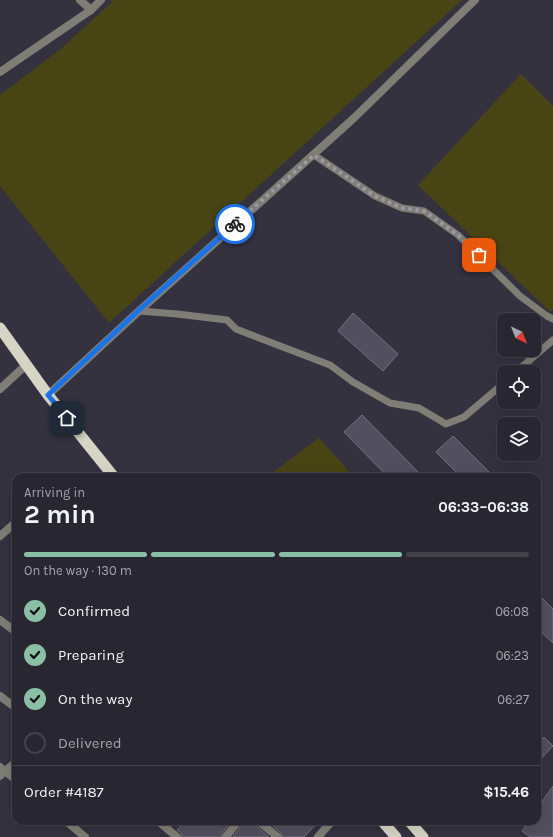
<!DOCTYPE html>
<meta charset="utf-8">
<style>
body{margin:0;font-family:Karla,sans-serif;background:#34323c;color:#f1f3f6;height:100vh;display:flex;flex-direction:column;font-size:15px;white-space:nowrap}
*{box-sizing:border-box;margin:0}
p{font-size:13px;color:#a5a5ab}
.icon{flex:none;width:22px;height:22px;fill:none;stroke:currentColor;stroke-width:2;stroke-linecap:round;stroke-linejoin:round}
.map{position:relative;flex:1;overflow:hidden}
.drawer{position:absolute;left:12px;top:473px;width:529px;height:352px;display:flex;flex-direction:column;background:#282630;border-radius:12px;box-shadow:0 4px 16px #0002,0 0 0 1px #44434c}
.drawer>*{flex:none}
.needle{width:26px;rotate:137deg}
.tools{position:absolute;left:497px;top:313px;display:grid;gap:8px}
.tools a{display:grid;place-items:center;width:44px;height:44px;border-radius:8px;background:#282630;box-shadow:0 4px 16px #0002,0 0 0 1px #44434c;font-size:20px}
.pin{position:absolute;display:grid;place-items:center;width:34px;height:34px;color:#fff;margin:-17px;border-radius:8px;box-shadow:0 2px 6px #0006}
.courier{position:absolute;display:grid;place-items:center;width:40px;height:40px;margin:-20px;border:3px solid #1a73e8;border-radius:50%;background:#fff;color:#222;box-shadow:0 1px 5px #0007}
.overview em{font-style:normal;font-weight:700}
.overview div{display:flex;flex-direction:column-reverse}
.overview{display:flex;align-items:center;justify-content:space-between;height:68px;padding:0 12px}
h1{font-size:26px;font-weight:700;line-height:30px}
.bar{display:grid;grid-template-columns:repeat(4,1fr);gap:6px 4px;align-content:center;height:48px;padding:0 12px}
.bar i{height:5px;border-radius:3px;background:#44434c}
.bar .current{background:#8abfa5}
.bar p{grid-column:span 4}
.line{display:flex;align-items:center;gap:10px;padding:0 12px;border-top:1px solid #44434c}
.line div{flex:1}
ol{padding:0 12px;list-style:none}
li{display:flex;align-items:center;gap:12px;height:44px}
li p{margin-inline-start:auto}
li .icon{padding:4px;border-radius:50%;background:#8abfa5;color:#111;stroke-width:4}
li:last-child{color:#a5a5ab}
li i{width:22px;height:22px;border:2px solid #44434c;border-radius:50%}
.map>svg:first-child{display:block}
.green{fill:#484414}
.building{fill:#524f5e;stroke:#737080}
.lines{fill:none;stroke-linecap:round;stroke-linejoin:round}
.service{stroke:#7e7e76;stroke-width:7}
.minor{stroke:#7e7e76;stroke-width:8}
.trunk{stroke:#d6d4c4;stroke-width:11}
.done{stroke:#9c9aa5;stroke-width:4;stroke-dasharray:0 7.2}
.route{stroke:#1a73e8;stroke-width:5}
</style>
<div class="map">
<svg width="553" height="837" viewBox="0 0 553 837">
<rect width="100%" height="100%" fill="#353240"/>
<g class="green">
<path d="M114,0H462L109,323L0,186V95L63,47Z"/>
<path d="M521,74L553,106V309L550,312L418,185Z"/>
<path d="M319,438L354,477H267Z"/>
</g>
<g class="building">
<path d="M353,313L398,354L383,371L338,331Z"/>
<path d="M362,415L423,477H388L344,432Z"/>
<path d="M453,436L494,477H461L436,452Z"/>
<path d="M537,593L553,609V643L537,628Z"/>
<path d="M544,737L553,746L537,763V744Z"/>
<path d="M553,786V837H530L522,831L529,821H537V809Z"/>
<path d="M185,821H231L222,834L221,837H182L181,833L177,830Z"/>
<path d="M243,821H253L255,825L269,837H233L242,824Z"/>
<path d="M267,821H319L304,837H283L281,833Z"/>
</g>
<g class="lines">
<g class="service">
<path d="M314,155L375,196L402,208L424,211L458,235L520,296L547,316L553,319"/>
<path d="M139,311L177,314L227,320L236,329L330,365L353,382L390,403L419,408L446,424L464,417L504,383"/>
<path d="M516,372L553,340"/>
</g>
<g class="minor">
<path d="M80,0L91,10"/>
<path d="M0,72L91,10L101,0"/>
<path d="M0,389L26,365"/>
<path d="M48,395L139,311L354,118L475,0"/>
<path d="M0,536L16,522"/>
<path d="M0,620L16,632"/>
<path d="M0,696L16,708"/>
<path d="M0,767L16,780"/>
<path d="M0,776L5,771L16,762"/>
<path d="M66,821L85,837"/>
<path d="M158,821L177,837"/>
<path d="M258,821L278,837"/>
<path d="M226,837L238,821"/>
<path d="M318,837L332,821"/>
</g>
<g class="trunk">
<path d="M0,328L48,395L114,477"/>
<path d="M382,821L396,837"/>
<path d="M409,821L423,837"/>
</g>
</g>
<g class="lines">
<path class="done" d="M235,224L314,155L375,196L402,208L424,211L458,235L479,255"/>
<path class="route" d="M67,418L48,395L138,311L235,224"/>
</g>
</svg>
<div class="tools">
<a><svg class="needle" viewBox="-14 -14 28 28"><path d="M0-13l5 13h-10z" fill="#e53935"/><path d="M0 13l5-13h-10z" fill="#a5a5ab"/></svg></a>
<a><svg class="icon" aria-label="locate" viewBox="0 0 24 24"><circle cx="12" cy="12" r="6"/><path d="M12 2v4M12 18v4M2 12h4M18 12h4"/></svg></a>
<a><svg class="icon" aria-label="layers" viewBox="0 0 24 24"><path d="M12 4l9 5-9 5-9-5zM3 14l9 5 9-5"/></svg></a>
</div>
<div class="pin" style="left:479px;top:255px;background:#ea580c"><svg class="icon" aria-label="bag" viewBox="0 0 24 24"><path d="M5 8h14l-1 12H6zM9 8a3 3 0 0 1 6 0"/></svg></div>
<div class="pin" style="left:67px;top:418px;background:#1f2937"><svg class="icon" aria-label="home" viewBox="0 0 24 24"><path d="M3 11l9-7 9 7M6 9v11h12V9"/></svg></div>
<div class="courier" style="left:235px;top:224px"><svg class="icon" aria-label="bike" viewBox="0 0 24 24"><circle cx="6" cy="16" r="4"/><circle cx="18" cy="16" r="4"/><path d="M6 16l4-8h5l3 8M10 8l3 8H6M13 5h3"/></svg></div>
<section class="drawer">
<div class="overview"><div><h1>2 min</h1><p>Arriving in</p></div><em>06:33–06:38</em></div>
<div class="bar"><i class="current"></i><i class="current"></i><i class="current"></i><i></i><p>On the way · 130 m</p></div>
<ol>
<li><svg class="icon" aria-label="check" viewBox="0 0 24 24"><path d="M5 12l5 5 9-10"/></svg>Confirmed<p>06:08</p></li>
<li><svg class="icon" aria-label="check" viewBox="0 0 24 24"><path d="M5 12l5 5 9-10"/></svg>Preparing<p>06:23</p></li>
<li><svg class="icon" aria-label="check" viewBox="0 0 24 24"><path d="M5 12l5 5 9-10"/></svg>On the way<p>06:27</p></li>
<li><i></i>Delivered</li>
</ol>
<div class="line" style="height:52px"><div>Order #4187</div><b>$15.46</b></div>
</section>
</div>
